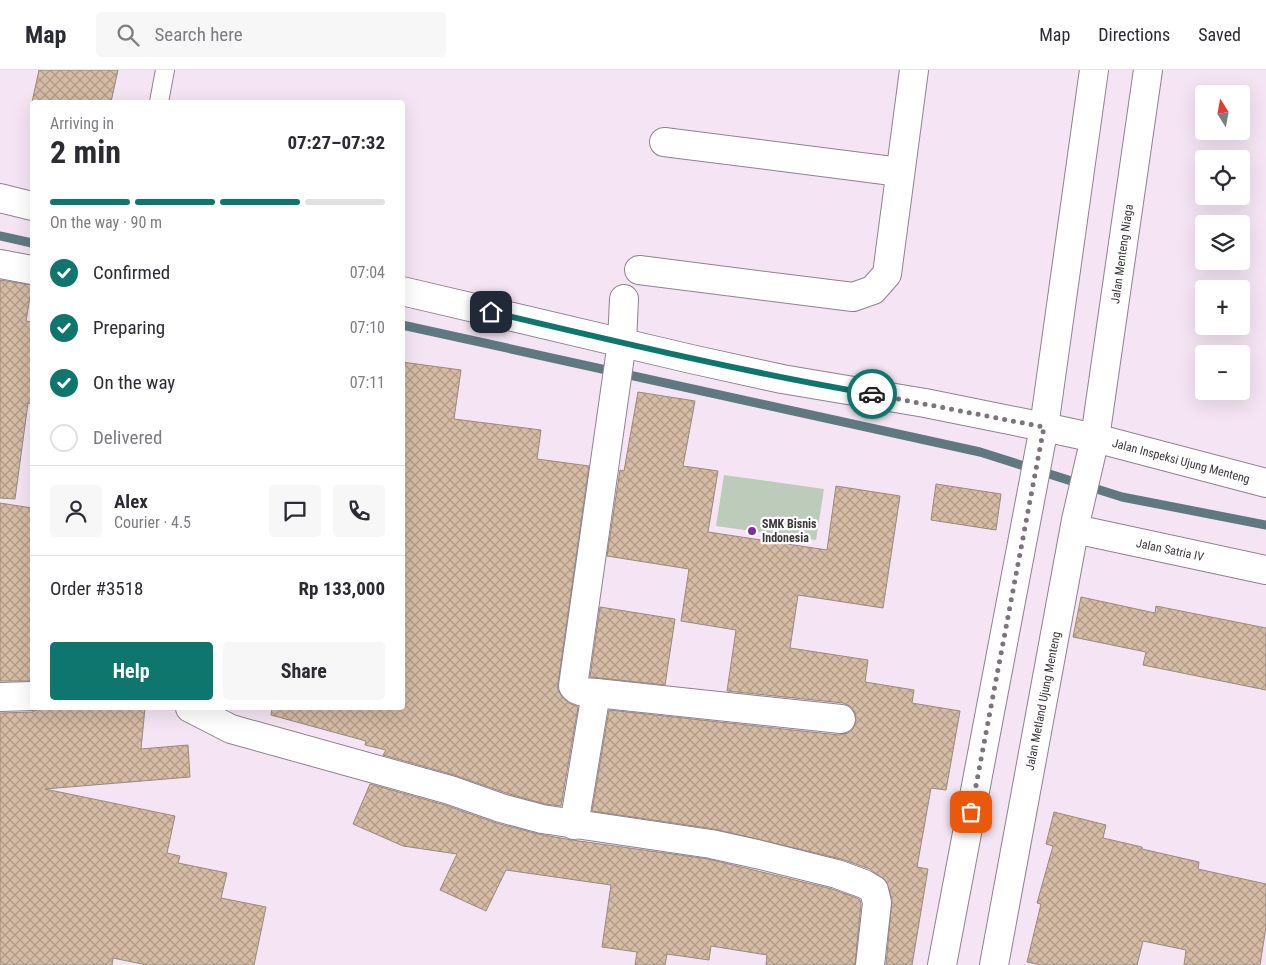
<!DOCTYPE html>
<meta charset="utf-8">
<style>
body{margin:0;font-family:"Roboto Condensed",sans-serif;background:#f7f7f7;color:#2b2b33;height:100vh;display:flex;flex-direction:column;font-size:19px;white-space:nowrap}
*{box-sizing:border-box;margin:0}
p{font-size:16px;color:#7c7c81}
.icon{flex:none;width:28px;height:28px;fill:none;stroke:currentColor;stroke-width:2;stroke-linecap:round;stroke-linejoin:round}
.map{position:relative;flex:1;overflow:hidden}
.drawer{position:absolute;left:30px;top:30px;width:375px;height:610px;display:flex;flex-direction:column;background:#fff;border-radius:5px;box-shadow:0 5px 20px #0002}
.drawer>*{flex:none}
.needle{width:32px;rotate:349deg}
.tools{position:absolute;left:1195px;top:15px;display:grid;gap:10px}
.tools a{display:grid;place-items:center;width:55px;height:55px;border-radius:5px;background:#fff;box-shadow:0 5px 20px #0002;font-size:25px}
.pin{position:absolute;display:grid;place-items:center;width:42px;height:42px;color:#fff;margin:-21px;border-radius:10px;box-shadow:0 2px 8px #0006}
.courier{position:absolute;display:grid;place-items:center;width:50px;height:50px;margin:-25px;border:4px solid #0f766e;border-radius:50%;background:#fff;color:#222;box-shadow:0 1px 6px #0007}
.head em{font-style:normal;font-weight:700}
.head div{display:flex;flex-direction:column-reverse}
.head{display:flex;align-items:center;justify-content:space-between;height:85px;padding:0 20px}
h1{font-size:32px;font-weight:700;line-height:38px}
.bar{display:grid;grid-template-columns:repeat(4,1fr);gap:8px 5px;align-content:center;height:60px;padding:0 20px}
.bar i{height:6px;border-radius:4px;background:#e1e1e2}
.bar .current{background:#0f766e}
.bar p{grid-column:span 4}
.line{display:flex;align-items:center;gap:12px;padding:0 20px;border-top:1px solid #e1e1e2}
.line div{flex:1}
.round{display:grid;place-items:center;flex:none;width:52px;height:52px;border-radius:5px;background:#f7f7f7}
ol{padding:0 20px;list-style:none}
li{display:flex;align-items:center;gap:15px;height:55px}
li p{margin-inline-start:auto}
li .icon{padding:5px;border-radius:50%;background:#0f766e;color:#fff;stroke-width:4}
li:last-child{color:#7c7c81}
li i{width:28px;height:28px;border:2px solid #e1e1e2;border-radius:50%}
.button{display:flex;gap:10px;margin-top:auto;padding:10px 20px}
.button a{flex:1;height:58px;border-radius:5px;background:#0f766e;color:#fff;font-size:20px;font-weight:700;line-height:58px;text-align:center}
.button a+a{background:#f7f7f7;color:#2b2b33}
header{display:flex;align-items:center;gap:30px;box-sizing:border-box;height:70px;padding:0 25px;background:#fff;border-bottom:1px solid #e1e1e2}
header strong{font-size:24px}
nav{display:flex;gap:28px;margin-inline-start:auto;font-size:18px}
.search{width:350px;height:45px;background:#f7f7f7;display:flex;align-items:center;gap:12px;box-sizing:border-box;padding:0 18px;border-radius:5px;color:#7c7c81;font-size:19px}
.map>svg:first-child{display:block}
.green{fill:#bccbba}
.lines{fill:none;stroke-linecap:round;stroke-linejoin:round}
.stream{stroke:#607980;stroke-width:9}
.building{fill:url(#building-cross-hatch);stroke:#988a7c}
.lane-casing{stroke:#8f818e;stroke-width:20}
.street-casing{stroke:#8f818e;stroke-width:30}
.secondary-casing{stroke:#8f818e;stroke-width:30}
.lane{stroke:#fff;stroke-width:18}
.street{stroke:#fff;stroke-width:28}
.secondary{stroke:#fff;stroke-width:28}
.done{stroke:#7d737c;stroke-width:5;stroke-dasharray:0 9}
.route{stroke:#0f766e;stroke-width:6}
.poi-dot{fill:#7e2d9d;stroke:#fff;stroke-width:2}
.labels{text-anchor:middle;stroke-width:4.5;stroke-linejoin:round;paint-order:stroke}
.street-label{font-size:12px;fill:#3c363c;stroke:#fff}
.poi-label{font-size:12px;font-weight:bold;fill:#3c363c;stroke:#fff;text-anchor:start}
</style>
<header>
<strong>Map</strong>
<div class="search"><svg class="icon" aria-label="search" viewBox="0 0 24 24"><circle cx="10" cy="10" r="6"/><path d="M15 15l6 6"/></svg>Search here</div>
<nav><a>Map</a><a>Directions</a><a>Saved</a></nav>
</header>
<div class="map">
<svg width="1266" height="895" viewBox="0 0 1266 895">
<defs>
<pattern id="building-cross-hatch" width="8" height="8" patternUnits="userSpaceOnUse" patternTransform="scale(1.25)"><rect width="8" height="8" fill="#d6bca5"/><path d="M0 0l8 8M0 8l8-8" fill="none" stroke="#af9a88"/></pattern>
</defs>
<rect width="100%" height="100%" fill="#f5e5f4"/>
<path class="green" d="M724,405L824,419L816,470L716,456Z"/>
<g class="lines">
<g class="stream">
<path d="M0,166L32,173"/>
<path d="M402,255L980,382L1122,427L1266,455"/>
</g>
</g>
<g class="building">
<path d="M39,0H118L111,32H32Z"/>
<path d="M0,210L32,215L26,251L32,252V334L28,333L15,429L0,428Z"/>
<path d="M402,292L461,300L454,349L541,360L537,389L589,396L558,614V620L562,627L569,633L578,637L561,736L545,734L506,723L454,705L383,685L386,680L365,675L366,671L271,645L272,638H402Z"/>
<path d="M638,322L695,331L683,396L718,401L708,462L827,480L836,416L900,426L883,538L798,525L790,578L868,590L865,612L914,620L912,633L960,641L946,720L931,718L917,797L928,799L912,895H886L892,829L886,811L870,799L841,789L714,759L592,741L609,640L839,665L848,663L853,659L856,651L855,642L850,636L843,633L727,621L736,560L681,551L689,499L607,486L620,400L624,401Z"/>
<path d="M936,414L1001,424L996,460L931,450Z"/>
<path d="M0,433L32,438V611H0Z"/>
<path d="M1081,527L1155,543L1156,536L1266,558V620L1143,595L1146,582L1073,567Z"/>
<path d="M600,537L675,549L665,615L590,607Z"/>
<path d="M42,638H145L141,679L188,675L190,707L45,719L175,746L167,783L180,786L178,793L227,803L221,828L266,837L254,895H147L113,888L112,895H0V643L32,642Z"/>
<path d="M370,714L445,735L496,753L538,764L572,770L708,789L832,819L857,828L860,830L861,834L855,895H766L767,885L711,876L709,890L667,884L665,895H635L637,882L602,877L611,815L506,800L486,841L440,820L457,784L403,776L353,754Z"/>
<path d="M1054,742L1106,755L1103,768L1142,777V779L1199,792L1198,799L1266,814V857L1260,895H1184L1186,880L1143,871L1137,895H1041L1027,892L1041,834L1037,833L1053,776L1046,774Z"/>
</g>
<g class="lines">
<defs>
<path id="lane" d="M159,32L165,0"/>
<g id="street">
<path d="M664,72L900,102"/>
<path d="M0,194L32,200"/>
<path d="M639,200L853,227L873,220L887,204L914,0"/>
<path d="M624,229L622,272L573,616C578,623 588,622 596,623L841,649"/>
<path d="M1075,459L1266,500"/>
<path d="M0,627L32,626"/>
<path d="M190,638L231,659L450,720L501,738L542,749L711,774L761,785L837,804L864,814L874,820L877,833L870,895"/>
<path d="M574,755L596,623"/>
</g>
<g id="secondary">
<path d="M0,128L32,136"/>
<path d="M402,221L691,289L782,309L925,333L1044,357L1095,368L1266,413"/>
<path d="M942,895L1044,357L1094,0"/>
<path d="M994,895L1076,450L1095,368L1148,0"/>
</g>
</defs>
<use href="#lane" class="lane-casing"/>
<use href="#street" class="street-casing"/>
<use href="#secondary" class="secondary-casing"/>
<use href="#lane" class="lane"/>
<use href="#street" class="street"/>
<use href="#secondary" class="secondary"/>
</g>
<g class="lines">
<path class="done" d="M872,324L1044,357L971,742"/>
<path class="route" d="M491,242C618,272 744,302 872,324"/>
</g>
<circle class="poi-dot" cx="752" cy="461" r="5"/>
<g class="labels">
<g class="street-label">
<text transform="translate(1122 184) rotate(-82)" y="4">Jalan Menteng Niaga</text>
<text transform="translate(1181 391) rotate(15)" y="4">Jalan Inspeksi Ujung Menteng</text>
<text transform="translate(1170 480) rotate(12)" y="4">Jalan Satria IV</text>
<text transform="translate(1043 631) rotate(-79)" y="4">Jalan Metland Ujung Menteng</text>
</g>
<g class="poi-label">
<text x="762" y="458">SMK Bisnis<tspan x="762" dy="14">Indonesia</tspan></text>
</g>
</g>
</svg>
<div class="tools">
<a><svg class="needle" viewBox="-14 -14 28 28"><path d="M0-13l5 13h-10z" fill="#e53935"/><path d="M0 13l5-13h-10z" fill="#7c7c81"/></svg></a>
<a><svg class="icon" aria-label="locate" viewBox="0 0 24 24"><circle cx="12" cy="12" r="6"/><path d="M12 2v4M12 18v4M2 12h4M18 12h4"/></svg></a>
<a><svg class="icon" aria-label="layers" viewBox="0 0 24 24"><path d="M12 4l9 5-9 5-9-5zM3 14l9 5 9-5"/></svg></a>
<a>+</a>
<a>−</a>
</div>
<div class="pin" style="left:971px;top:742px;background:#ea580c"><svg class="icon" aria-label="bag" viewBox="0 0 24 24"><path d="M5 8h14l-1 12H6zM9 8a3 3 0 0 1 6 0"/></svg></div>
<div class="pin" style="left:491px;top:242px;background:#1f2937"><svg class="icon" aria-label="home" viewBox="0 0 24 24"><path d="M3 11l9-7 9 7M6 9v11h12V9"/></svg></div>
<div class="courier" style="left:872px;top:324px"><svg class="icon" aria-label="car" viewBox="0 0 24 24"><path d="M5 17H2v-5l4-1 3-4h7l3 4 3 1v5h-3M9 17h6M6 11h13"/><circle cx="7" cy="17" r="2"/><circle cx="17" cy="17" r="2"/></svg></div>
<section class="drawer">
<div class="head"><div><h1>2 min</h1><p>Arriving in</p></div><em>07:27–07:32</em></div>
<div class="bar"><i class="current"></i><i class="current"></i><i class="current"></i><i></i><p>On the way · 90 m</p></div>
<ol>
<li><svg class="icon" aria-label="check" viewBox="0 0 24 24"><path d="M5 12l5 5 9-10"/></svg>Confirmed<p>07:04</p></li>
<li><svg class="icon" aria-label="check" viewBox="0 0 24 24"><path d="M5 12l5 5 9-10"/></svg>Preparing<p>07:10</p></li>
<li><svg class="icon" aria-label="check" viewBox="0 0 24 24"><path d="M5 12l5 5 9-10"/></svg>On the way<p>07:11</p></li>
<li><i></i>Delivered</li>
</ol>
<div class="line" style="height:90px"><a class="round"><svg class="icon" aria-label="person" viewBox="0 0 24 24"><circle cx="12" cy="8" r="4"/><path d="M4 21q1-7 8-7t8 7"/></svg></a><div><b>Alex</b><p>Courier · 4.5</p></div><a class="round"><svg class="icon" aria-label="chat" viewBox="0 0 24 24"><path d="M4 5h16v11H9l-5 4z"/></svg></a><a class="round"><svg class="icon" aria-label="phone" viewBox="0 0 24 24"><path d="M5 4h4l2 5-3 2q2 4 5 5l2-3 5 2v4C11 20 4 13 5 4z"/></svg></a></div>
<div class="line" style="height:65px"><div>Order #3518</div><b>Rp 133,000</b></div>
<div class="button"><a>Help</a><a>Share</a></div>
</section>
</div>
